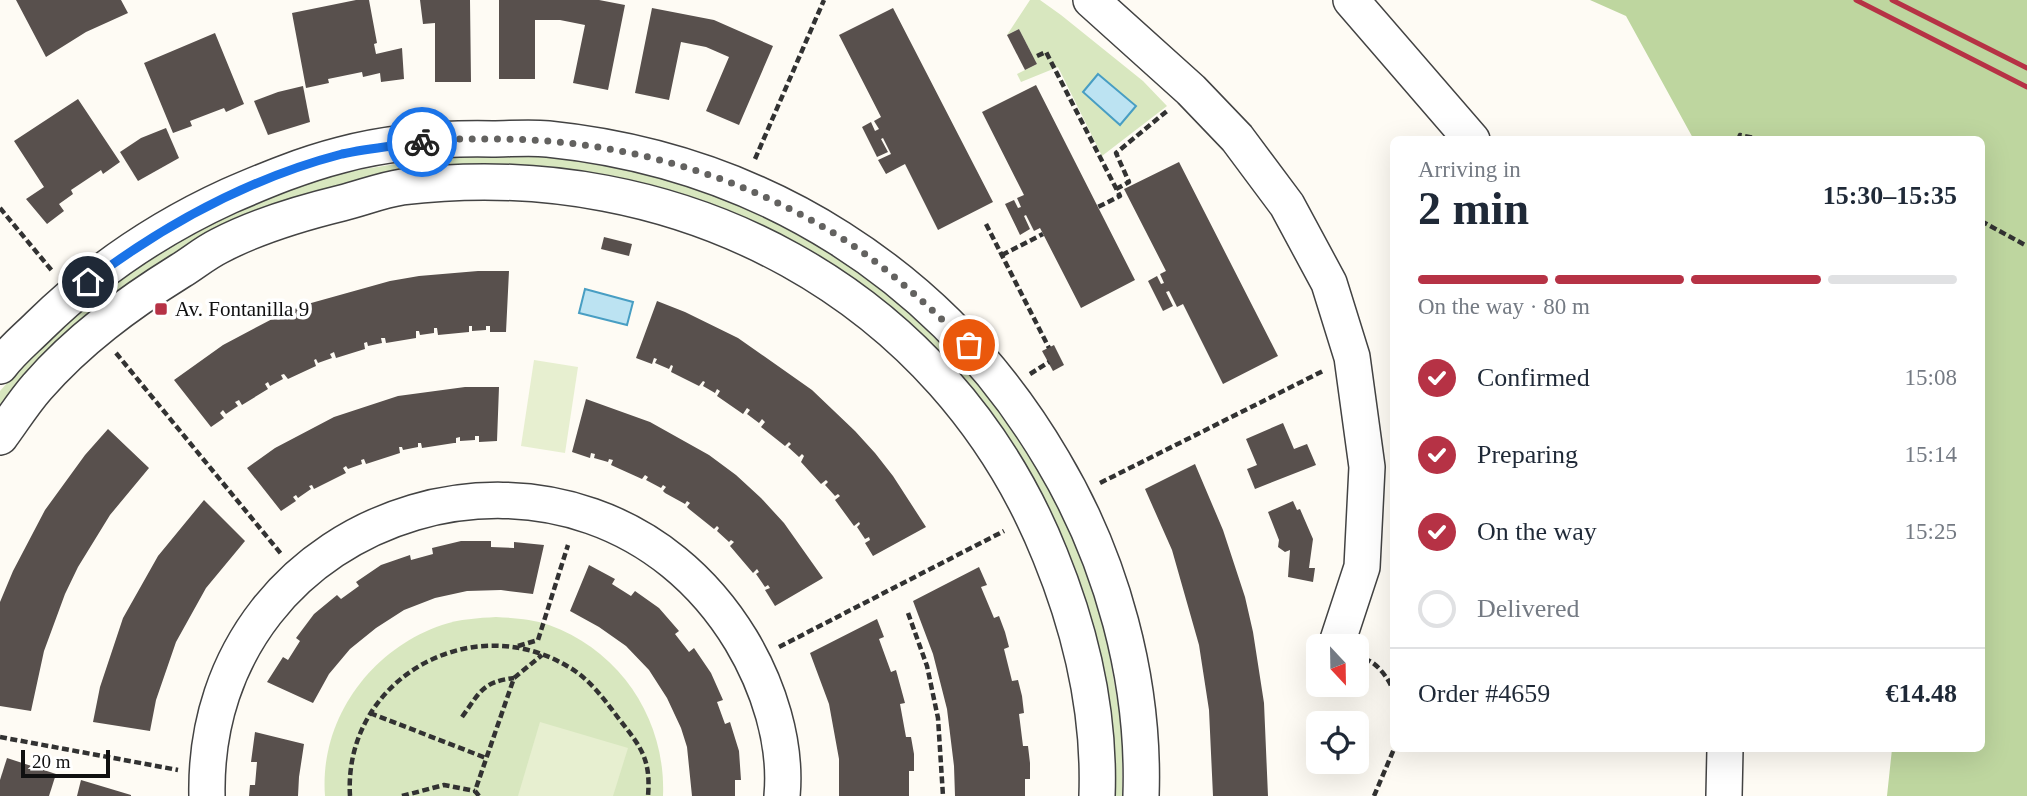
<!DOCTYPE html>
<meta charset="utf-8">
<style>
body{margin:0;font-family:"Times New Roman",serif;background:#f2f2f3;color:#1f2937;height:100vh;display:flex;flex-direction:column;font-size:26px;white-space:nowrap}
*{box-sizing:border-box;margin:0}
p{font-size:23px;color:#747a83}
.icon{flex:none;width:38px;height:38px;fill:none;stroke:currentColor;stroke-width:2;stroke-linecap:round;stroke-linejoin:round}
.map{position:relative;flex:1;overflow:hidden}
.drawer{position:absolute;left:1390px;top:136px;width:595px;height:616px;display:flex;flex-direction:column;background:#fff;border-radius:10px;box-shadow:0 7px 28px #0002}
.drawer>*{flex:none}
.needle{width:46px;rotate:158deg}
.fabs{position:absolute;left:1306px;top:634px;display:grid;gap:14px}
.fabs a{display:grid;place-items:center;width:63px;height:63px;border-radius:10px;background:#fff;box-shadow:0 7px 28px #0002;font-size:35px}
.scale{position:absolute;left:21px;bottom:18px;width:89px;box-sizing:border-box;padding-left:7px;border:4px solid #101010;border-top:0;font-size:19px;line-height:24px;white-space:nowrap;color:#101010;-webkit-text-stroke:5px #fff;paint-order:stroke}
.pin{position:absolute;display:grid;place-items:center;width:60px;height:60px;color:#fff;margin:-30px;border:4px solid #fff;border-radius:50%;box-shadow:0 2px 7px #0007}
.courier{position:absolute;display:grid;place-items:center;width:70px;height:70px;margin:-35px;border:5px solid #1a73e8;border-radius:50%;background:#fff;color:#222;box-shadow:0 2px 9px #0007}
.headline em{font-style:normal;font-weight:700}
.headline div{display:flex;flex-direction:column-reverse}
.headline{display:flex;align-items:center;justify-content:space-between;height:119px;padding:0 28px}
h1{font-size:46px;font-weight:700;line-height:52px}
.bar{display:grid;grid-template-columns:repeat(4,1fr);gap:10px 7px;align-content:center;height:84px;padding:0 28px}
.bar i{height:9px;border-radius:5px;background:#e0e1e3}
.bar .on{background:#b63245}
.bar p{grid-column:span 4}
.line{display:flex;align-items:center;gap:18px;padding:0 28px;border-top:2px solid #e0e1e3}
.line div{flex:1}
ol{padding:0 28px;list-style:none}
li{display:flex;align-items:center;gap:21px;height:77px}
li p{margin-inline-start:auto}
li .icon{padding:7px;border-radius:50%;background:#b63245;color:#fff;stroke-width:4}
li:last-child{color:#747a83}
li i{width:38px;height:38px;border:4px solid #e0e1e3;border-radius:50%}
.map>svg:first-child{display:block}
.green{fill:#d8e7bf}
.forest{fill:#bed69f}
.pitch{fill:#e7efd0}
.water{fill:#bce3f2;stroke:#489ec3;stroke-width:2}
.building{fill:#58504d}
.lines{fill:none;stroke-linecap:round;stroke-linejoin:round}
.minor-casing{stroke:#434343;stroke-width:38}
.path{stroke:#323232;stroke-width:4.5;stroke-dasharray:7 3.5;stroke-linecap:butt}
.minor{stroke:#fff;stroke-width:35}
.rail{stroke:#b63245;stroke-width:5}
.done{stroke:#636260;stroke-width:7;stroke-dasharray:0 12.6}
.route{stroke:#1a73e8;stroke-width:9}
.poi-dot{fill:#b63245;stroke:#fff;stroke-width:2.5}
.labels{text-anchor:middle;stroke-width:7;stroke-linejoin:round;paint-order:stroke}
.poi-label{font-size:21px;fill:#101010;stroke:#fff;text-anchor:start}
</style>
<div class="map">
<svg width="2027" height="796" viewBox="0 0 2027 796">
<rect width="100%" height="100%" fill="#fefbf4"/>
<g class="green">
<path d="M1030,0H1040L1061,15L1143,81L1167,106L1102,156L1058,67L1021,82L1017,74L1037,64L1019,29L1007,35Z"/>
<path d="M447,156L556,157L663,177L765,215L859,270L942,340L1011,423L1066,518L1103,619L1122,727V796H1110L1091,623L1054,523L1001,431L851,281L554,171L240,221L0,412V391L55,329L141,261L236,208L339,173Z"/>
<path d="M496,617C514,618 532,619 549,625C621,651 666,720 663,796H325C319,719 371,649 442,625C460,619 478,618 496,617Z"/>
</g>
<path class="forest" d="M1590,0H2027V796H1887L1892,749H1981V140H1694L1626,16Z"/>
<g class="pitch">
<path d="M534,360L578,367L565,453L521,446Z"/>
<path d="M540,722L628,748L613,796H518Z"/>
</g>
<g class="water">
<path d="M1098,74L1136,106L1120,125L1083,92Z"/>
<path d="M585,289L633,302L627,325L579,313Z"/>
<path d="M1325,716H1330L1335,723H1318L1316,752L1311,748C1306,737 1315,722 1325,716Z"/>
</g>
<g class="building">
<path d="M16,0H121L128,13L86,32L46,57Z"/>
<path d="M356,0H369L377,43L374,44L376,54L402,48L404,79L381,82L380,73L363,77L362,72L328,79L329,83L306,88L292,13Z"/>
<path d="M420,0H470L471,82H435V23L423,24Z"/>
<path d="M499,0H599L625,5L608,90L573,83L585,25L560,20H535V79H499Z"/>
<path d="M652,8L714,20L773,46L739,125L706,111L729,57L706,47L681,42L669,100L635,93Z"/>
<path d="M893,8L993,202L938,230L905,164L886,174L878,160L891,154L883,138L881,139L888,152L877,157L862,127L871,122L875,131L879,129L874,121L881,117L839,35Z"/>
<path d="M1019,29L1037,64L1025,70L1007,35Z"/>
<path d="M215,33L244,104L226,112L224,108L190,121L192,126L173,133L144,63Z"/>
<path d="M1036,85L1135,280L1081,308L1040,228L1034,231L1026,215L1024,216L1030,229L1020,235L1005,204L1014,200L1018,208L1021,207L1017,198L1024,195L982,112Z"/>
<path d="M303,86L310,122L268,135L254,101L278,92Z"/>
<path d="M78,99L120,162L103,174L101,170L71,190L73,194L59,204L64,211L47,224L26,199L44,187L14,141Z"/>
<path d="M166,128L179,158L138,181L120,152L141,138Z"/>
<path d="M1179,162L1278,356L1223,384L1183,304L1177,307L1169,291L1166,292L1173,306L1163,311L1148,281L1157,276L1161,284L1164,283L1160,274L1166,271L1124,189Z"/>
<path d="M604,237L632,244L629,256L601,249Z"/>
<path d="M478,271H509L506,332H490V326H486V330L472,331V326H469V332L438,335L437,328H434V333L420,335L419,331H416V338L386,343L385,338H381L382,343L368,346L367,342L364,343L365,349L336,358L334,352L330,354L332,358L318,363L316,359L314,360L316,366L288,379L284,374L281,375L283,379L270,386L268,382L265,384L268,389L242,405L239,400L235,402L238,406L226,414L223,410L220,413L224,418L211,427L174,380L223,345L276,317L304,305L390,281L419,276Z"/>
<path d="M657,301L685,312L738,338L812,390L855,431L875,453L893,476L926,527L873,556L865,543L870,540L869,537L865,539L857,527L860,524L859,522L854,526L835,500L840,496L838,494L835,496L825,485L828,482L826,480L821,484L801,462L804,456L802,454L799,457L788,447L791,444L789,442L785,446L761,427L765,422L762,419L759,423L747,414L750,410L747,408L743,414L717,396L720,391L717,389L715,393L703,386L705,382L703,381L699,386L671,372L673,366L671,365L669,369L655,363L657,359L654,358L652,364L636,358Z"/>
<path d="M1054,345L1064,365L1053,371L1042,351Z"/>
<path d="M465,387H499L497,441L479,442V436H475V440L460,441V437L456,438V443H454L422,448L421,443H418V447L403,450L402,447H399L400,453L366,464L364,459L361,460L362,464L348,469L346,466L343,468L346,473L314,489L312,485L309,486L311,489L298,498L296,495L293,497L296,501L281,511L247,468L275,448L334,417L398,396Z"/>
<path d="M586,399L650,422L709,455L736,475L761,498L784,523L823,578L775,606L765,590L770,588L768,585L765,587L756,574L759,572L757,569L753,573L730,546L734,542L731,540L729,542L717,531L719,528L717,526L714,529L689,509L687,507L690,503L687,501L685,504L665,493L663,491L666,487L663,485L661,488L646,480L648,477L645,475L642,479L611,465L613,460L609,459L608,462L594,458L595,454L591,453L590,458L572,452Z"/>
<path d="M1283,423L1294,449L1307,444L1316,465L1255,489L1247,469L1257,465L1246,439Z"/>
<path d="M108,429L149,468L110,515L78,567L65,594L44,651L31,711L0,706V602L13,571L45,510L85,455Z"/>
<path d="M1195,464L1223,530L1245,597L1253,632L1264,703L1268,796H1213L1209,710L1199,645L1172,550L1145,489Z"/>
<path d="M204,500L245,541L206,588L176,642L156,700L150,731L93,722L100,687L123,618L158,556Z"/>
<path d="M1293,501L1297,510L1300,509L1313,539L1309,568H1315L1313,582L1288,577L1290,550L1285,552L1278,547L1279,540L1268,512Z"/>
<path d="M461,541H491V547L514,548V542L544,545L533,594L501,590L467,591L435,598L404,610L376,628L350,649L329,674L313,703L267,682L283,657L288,660L300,641L296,638L314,614L337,595L341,599L359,586L356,582L381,565L410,555L411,560L433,554L432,548Z"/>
<path d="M589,565L615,579L612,584L631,596L635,591L659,608L679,631L675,634L689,652L694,648L711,673L723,700L717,702L725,724L730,722L739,751L741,780H735V796H692L687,747L681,728L667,698L649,670L626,646L599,627L570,611Z"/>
<path d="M979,567L987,585L981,587L994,618L999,616L1005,632L1009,647L1004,649L1012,681L1018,680L1022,696L1024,713L1019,714L1023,746H1028L1030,763V779H1025V796H955L954,766L947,709L933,654L913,601Z"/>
<path d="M877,619L884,637L879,639L891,672L896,670L905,703L900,704L906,737H911L914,754V771H909V796H839V759L829,704L810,653Z"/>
<path d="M255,732L304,744L299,777L298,796H249L250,785H255L257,762H251Z"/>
<path d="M7,758L56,774L49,796H0V780Z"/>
<path d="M81,780L131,795V796H77Z"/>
</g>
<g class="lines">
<defs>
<g id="minor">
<path d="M1091,0L1191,90L1237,138L1287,205L1329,283L1352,357L1367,467L1362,567L1336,646"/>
<path d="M1351,0L1472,140"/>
<path d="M0,366C11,351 26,339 39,326C94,272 159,228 229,196C266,180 302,165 341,155C390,142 442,138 492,139C510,139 529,137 548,139C762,161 944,275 1053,461C1112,560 1145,680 1141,796"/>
<path d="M0,437C12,421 23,403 37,387C78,340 127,304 180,271C193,263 205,253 219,246C257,226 301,213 342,203C362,198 382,190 402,187C679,153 945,293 1050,555C1081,631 1100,714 1097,796"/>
<path d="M207,796C201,501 587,387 741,640C768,685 787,742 782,796"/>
<path d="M1724,796L1725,749"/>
</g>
</defs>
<use href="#minor" class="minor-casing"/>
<g class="path">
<path d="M1037,56L1046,52L1120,196L1098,207"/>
<path d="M1738,140L1740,135L1763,140"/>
<path d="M755,159L824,0"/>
<path d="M1116,189L1129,182L1116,153L1167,111"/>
<path d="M0,208L53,272"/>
<path d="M1981,221L2027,246"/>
<path d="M986,224L1049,348"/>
<path d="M1002,255L1043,234"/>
<path d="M116,353L282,555"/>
<path d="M1030,374L1049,362"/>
<path d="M1100,483L1323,371"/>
<path d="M908,613L927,666L938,718L943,796"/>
<path d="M518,646L538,640L568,545"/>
<path d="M779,647L1004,531"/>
<path d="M1364,659C1376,661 1389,679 1393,690"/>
<path d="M370,713L486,758"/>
<path d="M462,717C480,692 482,682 514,678"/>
<path d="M0,737L178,770"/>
<path d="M350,796C343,681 469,608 567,666C589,678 604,699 619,719C641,747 651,759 648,796"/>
<path d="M402,796L444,785L475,791"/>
<path d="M479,796L475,791L514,678L542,655"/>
<path d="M1374,796L1394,749"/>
</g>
<use href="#minor" class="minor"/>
<g class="rail">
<path d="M1856,0L2027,87"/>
<path d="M1892,0L2027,68"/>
</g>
</g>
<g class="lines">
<path class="done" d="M422,142C447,138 471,139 496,139C611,139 726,170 825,228C879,259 924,302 969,345"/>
<path class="route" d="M88,282C164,225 250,178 342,154C368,148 396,146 422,142"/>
</g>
<rect class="poi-dot" x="154" y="302" width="14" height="14" rx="3.5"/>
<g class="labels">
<g class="poi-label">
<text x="175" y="316">Av. Fontanilla 9</text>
</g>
</g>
</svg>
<div class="fabs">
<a><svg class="needle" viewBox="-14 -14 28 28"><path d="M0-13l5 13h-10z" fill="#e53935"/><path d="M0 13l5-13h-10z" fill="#747a83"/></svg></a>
<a><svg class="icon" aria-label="locate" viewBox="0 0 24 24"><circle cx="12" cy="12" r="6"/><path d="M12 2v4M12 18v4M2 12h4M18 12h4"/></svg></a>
</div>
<div class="scale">20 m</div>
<div class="pin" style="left:969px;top:345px;background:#ea580c"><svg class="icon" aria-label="bag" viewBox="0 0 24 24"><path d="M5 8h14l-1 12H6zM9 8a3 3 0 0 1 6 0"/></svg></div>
<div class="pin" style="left:88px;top:282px;background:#1f2937"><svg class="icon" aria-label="home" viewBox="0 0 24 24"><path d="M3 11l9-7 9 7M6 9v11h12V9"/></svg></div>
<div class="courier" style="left:422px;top:142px"><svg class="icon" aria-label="bike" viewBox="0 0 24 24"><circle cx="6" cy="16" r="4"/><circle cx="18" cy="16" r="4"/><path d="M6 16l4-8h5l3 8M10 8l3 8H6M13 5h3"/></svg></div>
<section class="drawer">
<div class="headline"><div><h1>2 min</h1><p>Arriving in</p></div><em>15:30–15:35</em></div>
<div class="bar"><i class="on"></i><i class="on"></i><i class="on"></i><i></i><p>On the way · 80 m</p></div>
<ol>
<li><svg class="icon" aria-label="check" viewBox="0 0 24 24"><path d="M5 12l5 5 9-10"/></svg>Confirmed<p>15:08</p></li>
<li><svg class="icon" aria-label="check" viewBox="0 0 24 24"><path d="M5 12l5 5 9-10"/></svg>Preparing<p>15:14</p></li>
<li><svg class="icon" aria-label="check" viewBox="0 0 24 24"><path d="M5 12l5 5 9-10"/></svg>On the way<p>15:25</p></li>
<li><i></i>Delivered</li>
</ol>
<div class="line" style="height:91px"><div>Order #4659</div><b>€14.48</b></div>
</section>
</div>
